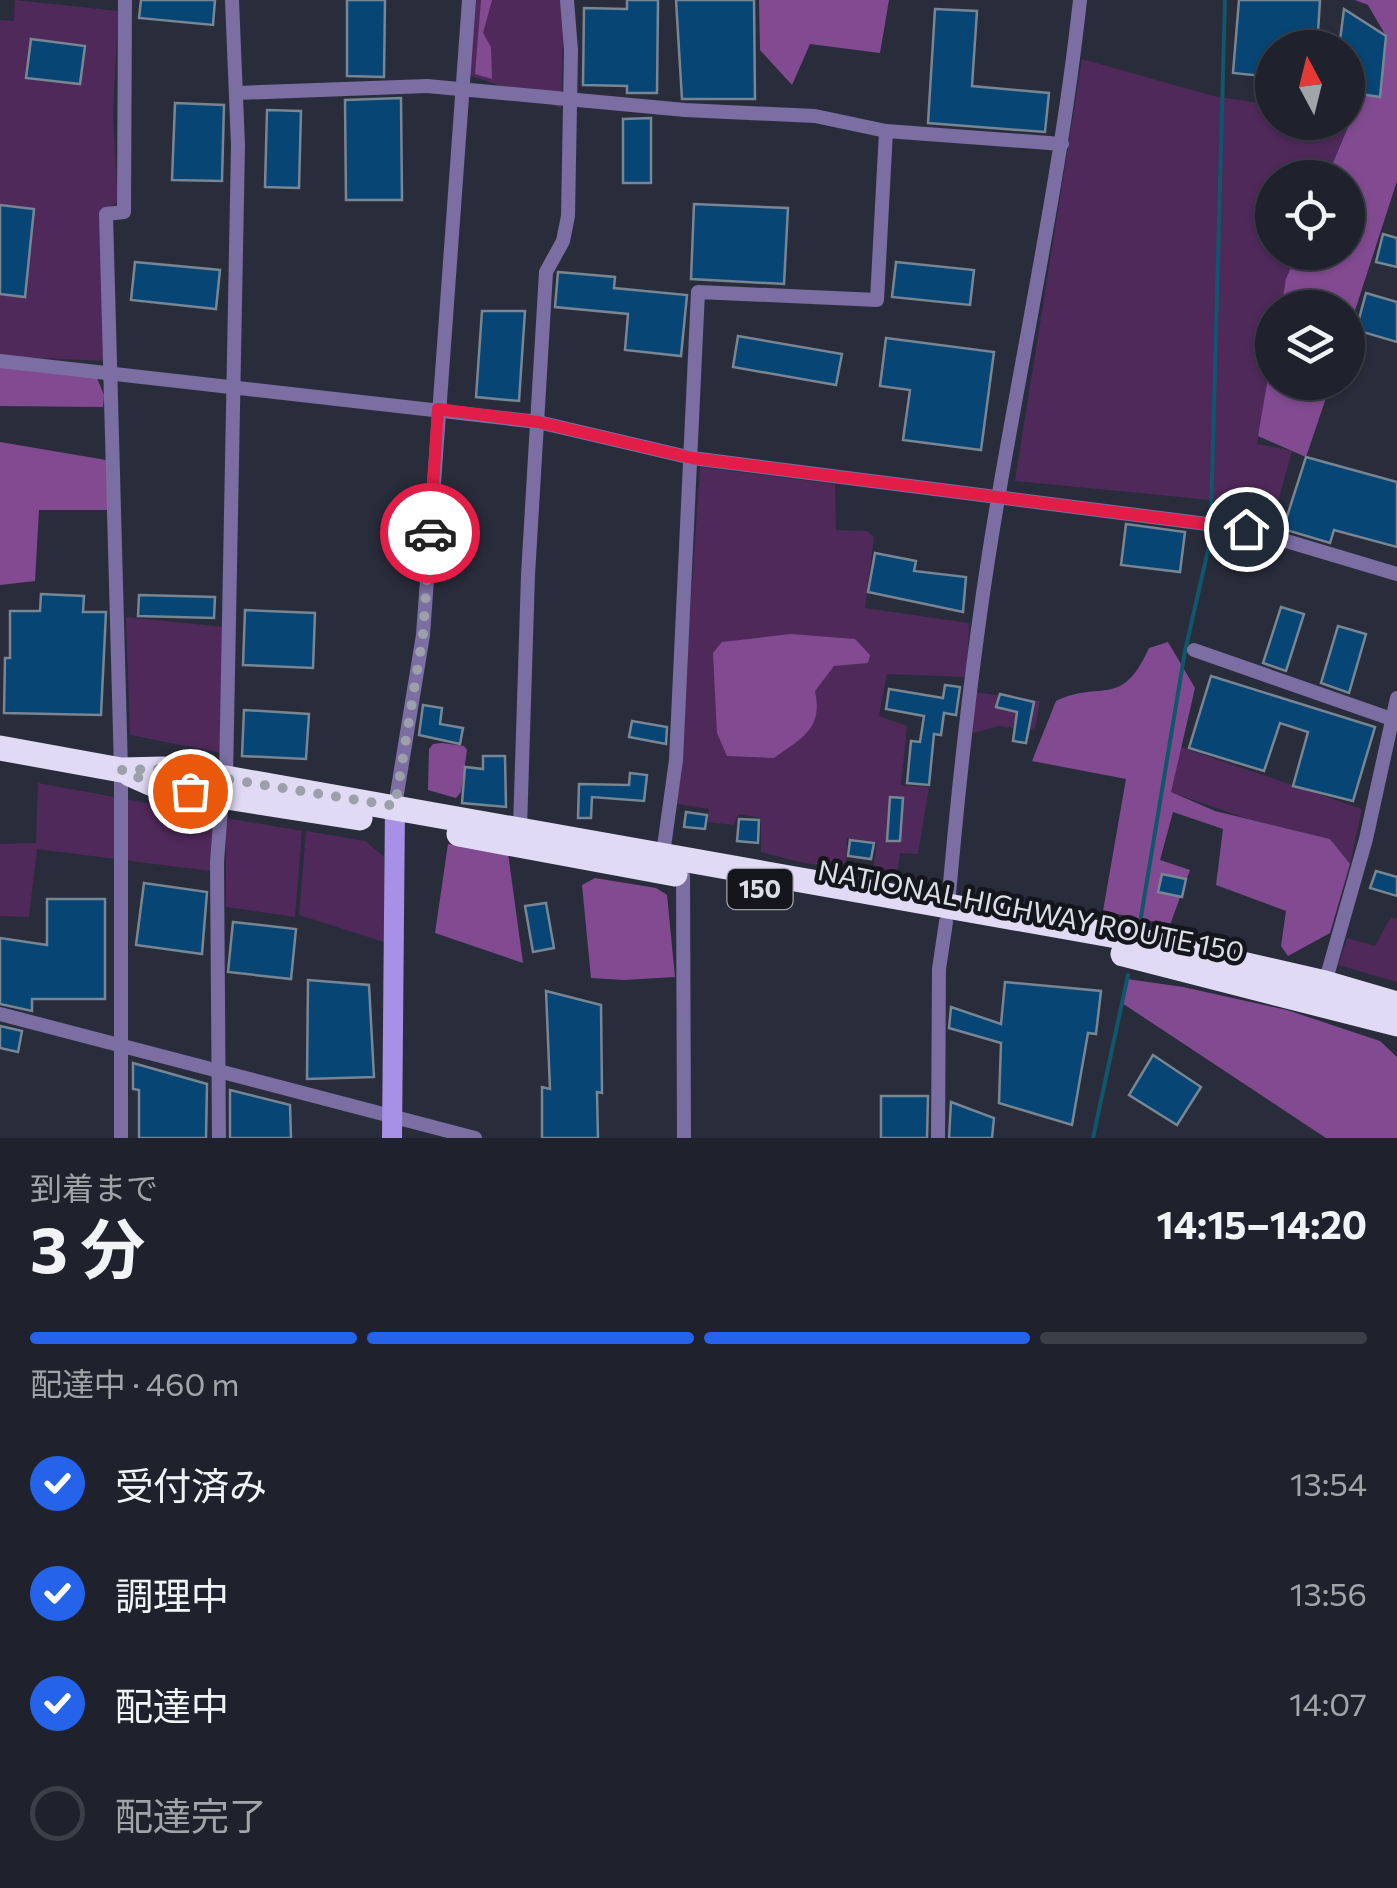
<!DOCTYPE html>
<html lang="ja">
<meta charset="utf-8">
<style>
body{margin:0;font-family:Commissioner,"Noto Sans JP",sans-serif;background:#272a34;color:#f1f3f6;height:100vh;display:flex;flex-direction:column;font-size:38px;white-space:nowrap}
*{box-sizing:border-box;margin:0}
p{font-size:32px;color:#a1a4a9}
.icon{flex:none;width:55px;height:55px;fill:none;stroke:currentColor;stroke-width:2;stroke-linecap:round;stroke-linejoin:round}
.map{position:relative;height:1138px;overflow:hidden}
.sheet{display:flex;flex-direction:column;background:#1f222c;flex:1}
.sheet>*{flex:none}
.needle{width:65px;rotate:353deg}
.buttons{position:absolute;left:1255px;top:30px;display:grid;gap:20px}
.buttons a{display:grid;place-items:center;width:110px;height:110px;border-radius:50%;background:#1f222c;box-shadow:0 2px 8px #0004,0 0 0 2px #3c3f48;font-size:50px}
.pin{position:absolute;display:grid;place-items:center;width:85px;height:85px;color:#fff;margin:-42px;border:5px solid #fff;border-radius:50%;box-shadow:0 2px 10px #0007}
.courier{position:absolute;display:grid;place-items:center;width:100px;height:100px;margin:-50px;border:8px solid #e11d48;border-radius:50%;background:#fff;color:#222;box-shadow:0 2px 12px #0007}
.summary em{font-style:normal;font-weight:700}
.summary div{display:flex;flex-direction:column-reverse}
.summary{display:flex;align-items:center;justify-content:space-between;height:170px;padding:0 30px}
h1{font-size:65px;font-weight:700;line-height:75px}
.bar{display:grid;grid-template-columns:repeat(4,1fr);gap:15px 10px;align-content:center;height:120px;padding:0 30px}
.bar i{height:12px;border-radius:8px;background:#3c3f48}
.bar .current{background:#2563eb}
.bar p{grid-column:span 4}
ol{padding:0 30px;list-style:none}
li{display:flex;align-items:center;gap:30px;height:110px}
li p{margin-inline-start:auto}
li .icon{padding:10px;border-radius:50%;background:#2563eb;color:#fff;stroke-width:4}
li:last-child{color:#a1a4a9}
li i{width:55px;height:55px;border:5px solid #3c3f48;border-radius:50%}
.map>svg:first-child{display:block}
.green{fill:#4f295a}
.forest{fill:#824b91}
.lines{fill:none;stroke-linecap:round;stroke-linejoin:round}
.stream{stroke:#10566c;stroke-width:4}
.building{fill:#074674;stroke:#788593;stroke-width:2.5}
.street{stroke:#7b6ea3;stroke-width:14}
.secondary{stroke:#a791e6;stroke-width:20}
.highway{stroke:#e0daf5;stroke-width:25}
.done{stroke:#9da0ab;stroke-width:10;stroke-dasharray:0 18}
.route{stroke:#e11d48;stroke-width:12}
.labels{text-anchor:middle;stroke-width:9;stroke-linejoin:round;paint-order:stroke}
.shield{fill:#14161c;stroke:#9fa2aa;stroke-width:2.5}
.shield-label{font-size:25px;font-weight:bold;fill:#dbdee7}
.street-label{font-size:28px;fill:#dbdee7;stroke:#14161c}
</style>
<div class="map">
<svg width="1397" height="1138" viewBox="0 0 1397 1138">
<rect width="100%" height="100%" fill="#292d3b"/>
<g class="green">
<path d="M15,0L118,11L113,117L118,202L102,212L103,361L0,356V20L14,21Z"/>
<path d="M467,0H564L561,108L464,73Z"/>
<path d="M1082,59L1213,96L1272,105V122H1348V113H1353L1327,177L1272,178V252L1297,253L1283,307L1272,308V364L1257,444L1292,451L1274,515H1228L1211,500L1015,481Z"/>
<path d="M700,467L835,484L836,530L867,531L874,537L865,608L969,623L967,677L887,674L879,716L907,726L901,785L929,787L918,854L900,853L897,875L873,872L877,842L847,838L846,864C819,870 788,858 761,852V818L738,814L734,825L708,822L709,809L677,804Z"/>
<path d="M126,617L224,627L227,754L130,735Z"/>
<path d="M974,692L1040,701L1035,728L1029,730L998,726L975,733L968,729Z"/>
<path d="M1178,746L1362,809L1350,864L1330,839L1251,820L1170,792Z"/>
<path d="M38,783L213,815L210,871L37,849L29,917L0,916V844L36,843Z"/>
<path d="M226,818L302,831L295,917L226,907Z"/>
<path d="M306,831L365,841L384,857V942L299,915Z"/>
<path d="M1391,917L1397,919V982L1338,965L1347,938L1375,946Z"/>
</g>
<g class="forest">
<path d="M481,0H492L483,33L491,47L492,79L475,74Z"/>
<path d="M759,0H889L880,53L810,44L792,85L760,50Z"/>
<path d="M1355,0H1397V181L1348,332V308H1281L1286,279L1297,253L1348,252V178L1327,177L1386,36L1368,5Z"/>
<path d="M1272,355V382L1331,383L1306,457L1258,436Z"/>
<path d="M0,367L97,378L104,395L103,407L0,406Z"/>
<path d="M0,442L106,460L109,510H39L35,581L0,585Z"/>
<path d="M791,634L855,639L870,655L868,663L834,666L815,691C823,729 803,737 774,758L727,756L717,733L713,653L722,642Z"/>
<path d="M1168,642L1195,688L1171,792L1215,811L1330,839L1350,864L1330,933L1288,956L1281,946L1286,911L1216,885L1223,829L1173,812L1160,860L1190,870L1170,925L1103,911L1126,779L1032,761L1056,701C1102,679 1121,710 1149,648Z"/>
<path d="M442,743L464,746L467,750L461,792L456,798L428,790L429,749L433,744Z"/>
<path d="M448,844L508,853L523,963L435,933Z"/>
<path d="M595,878L656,888L667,895L675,977L624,980L591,978L582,885Z"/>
<path d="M1127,979L1183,987L1287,1010L1380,1041L1397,1057V1138H1326L1122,1003Z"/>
</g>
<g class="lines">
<g class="stream">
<path d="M1211,516L1225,0"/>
<path d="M1140,923L1185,651L1212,533"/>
<path d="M1093,1138L1128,975"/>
</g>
</g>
<g class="building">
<path d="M141,0H215L213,25L139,18Z"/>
<path d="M347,0H385L384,77L347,76Z"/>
<path d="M627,0H658L657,93H627V86L583,85L584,8L627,9Z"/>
<path d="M676,0H754L755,99H682Z"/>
<path d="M1239,0H1320L1317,48H1272V77L1233,73Z"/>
<path d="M935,9L977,11L972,86L1049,93L1045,132L928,123Z"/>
<path d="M1344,9L1386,36L1380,97L1348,92V48H1339Z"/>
<path d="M31,39L85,46L80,84L26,78Z"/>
<path d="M401,98L402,200H346L345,100Z"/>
<path d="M175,103L224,105L222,181L172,180Z"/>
<path d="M267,110L301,111L299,188L265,187Z"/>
<path d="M651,118V183H623V119Z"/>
<path d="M694,204L788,208L784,284L691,279Z"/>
<path d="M0,205L34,209L25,297L0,294Z"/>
<path d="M1383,234L1397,238V267L1376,262Z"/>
<path d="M135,262L220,270L216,309L131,300Z"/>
<path d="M896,262L974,270L970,305L892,297Z"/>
<path d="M558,272L615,277L614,288L687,295L681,356L625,350L628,314L555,307Z"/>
<path d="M1366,293L1397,302V342L1356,330Z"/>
<path d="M482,311H525L519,401L476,397Z"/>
<path d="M738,336L842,354L836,385L733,367Z"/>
<path d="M886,338L994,352L981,450L903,440L910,390L880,386Z"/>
<path d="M1306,457L1397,482V547L1334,530L1330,543L1283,529Z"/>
<path d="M1126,524L1185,532L1180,572L1121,565Z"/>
<path d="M875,553L916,561L914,571L966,577L963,612L868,592Z"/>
<path d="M41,594L84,596L83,612H106L101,715L4,713L5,658H10V611H40Z"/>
<path d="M139,595L215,597L214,618L138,616Z"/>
<path d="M1281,607L1304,614L1286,671L1263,663Z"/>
<path d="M245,610L315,613L313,668L243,665Z"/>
<path d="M1338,626L1366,634L1349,693L1321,683Z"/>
<path d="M1211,676L1375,727L1353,801L1293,786L1308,732L1280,723L1264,771L1189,748Z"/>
<path d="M945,685L960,687L956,715L944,713L941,735L934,734L929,785L907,783L911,741L920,742L924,716L886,709L889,689L943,698Z"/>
<path d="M1000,694L1034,702L1026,743L1013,741L1017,712L996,707Z"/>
<path d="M423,705L442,708L440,724L463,728L460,744L419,735Z"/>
<path d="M244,710L309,714L306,759L242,756Z"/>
<path d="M632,721L667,727L666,744L629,737Z"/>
<path d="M483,756H505L506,807L462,803L465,767L483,769Z"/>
<path d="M630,773L647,775L644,801L592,797L591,818H578L579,784L629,785Z"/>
<path d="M890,797L903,798L900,841H887Z"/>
<path d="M686,812L707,815L705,829L684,827Z"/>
<path d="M739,819L759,820L758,843L737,841Z"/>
<path d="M850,840L874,843L871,859L848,856Z"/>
<path d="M1376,871L1397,877V896L1370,888Z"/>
<path d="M1162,874L1186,879L1182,897L1158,892Z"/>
<path d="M144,883L207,892L202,954L136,945Z"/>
<path d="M47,899H105V999H32V1011L0,1004V938L47,945Z"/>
<path d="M546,903L554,948L533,952L525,906Z"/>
<path d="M233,922L296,929L291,979L228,972Z"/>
<path d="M308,980L369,985L374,1077L307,1079Z"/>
<path d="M1005,982L1101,991L1096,1034L1088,1033L1072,1125L999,1103L1001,1043L949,1028L951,1007L1001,1024Z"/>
<path d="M546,991L601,1005L602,1093L597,1092L598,1138H542V1087L550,1089Z"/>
<path d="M0,1026L22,1031L18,1052L0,1048Z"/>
<path d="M1153,1055L1201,1087L1177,1125L1129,1095Z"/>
<path d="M133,1063L207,1084L206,1138H139V1090L133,1089Z"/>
<path d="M230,1090L290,1105L291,1138H230Z"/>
<path d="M881,1096H928L927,1138H881Z"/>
<path d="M951,1102L994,1118L992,1138H949Z"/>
</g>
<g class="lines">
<g class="street">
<path d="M237,93L427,86L685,110L815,116L886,131L1062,144"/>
<path d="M0,361L538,422L692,458L1246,529L1397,574"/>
<path d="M1194,650L1397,721"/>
<path d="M226,778L238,145L232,0"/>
<path d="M395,806L423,635L469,0"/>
<path d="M520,828L528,575L546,272L563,241L568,216L571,50L567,0"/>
<path d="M663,854L676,760L698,292L877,300L886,131"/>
<path d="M683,875L684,1138"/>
<path d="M948,906C960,767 975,630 999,493C1027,329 1062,166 1080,0"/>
<path d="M1325,983L1366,839L1397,698"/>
<path d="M0,1014L475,1138"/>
<path d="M121,1138V770L106,214L124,212L125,0"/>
<path d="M219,1138L217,862L222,796"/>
<path d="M938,1138L939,969L946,922"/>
</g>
<path class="secondary" d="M392,1138L395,806"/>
<g class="highway">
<path d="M0,748L121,770L164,769L226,778L1128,938L1325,983L1397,1004"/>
<path d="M130,774L157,786L360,818"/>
<path d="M459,834L675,874"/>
<path d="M1123,954L1397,1024"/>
</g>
</g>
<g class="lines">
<path class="done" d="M190,791L157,786L122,770L164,769L395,806L423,635L430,533"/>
<path class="route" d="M430,533L438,409L538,422L692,458L1246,529"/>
</g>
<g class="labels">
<rect class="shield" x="727.5" y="869" width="65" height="40" rx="8"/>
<g class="shield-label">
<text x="760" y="898">150</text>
</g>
<g class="street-label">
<text transform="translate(1031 911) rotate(11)" y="10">NATIONAL HIGHWAY ROUTE 150</text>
</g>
</g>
</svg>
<div class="buttons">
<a><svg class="needle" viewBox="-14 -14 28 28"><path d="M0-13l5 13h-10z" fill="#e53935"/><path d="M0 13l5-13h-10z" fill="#a1a4a9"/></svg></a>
<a><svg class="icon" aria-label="locate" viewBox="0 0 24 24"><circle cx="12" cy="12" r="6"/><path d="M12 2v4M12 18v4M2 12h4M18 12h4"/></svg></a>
<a><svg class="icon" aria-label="layers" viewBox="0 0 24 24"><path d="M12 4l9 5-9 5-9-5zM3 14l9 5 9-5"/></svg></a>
</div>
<div class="pin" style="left:190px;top:791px;background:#ea580c"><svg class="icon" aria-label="bag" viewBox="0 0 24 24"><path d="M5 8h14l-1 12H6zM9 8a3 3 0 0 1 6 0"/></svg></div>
<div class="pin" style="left:1246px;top:529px;background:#1f2937"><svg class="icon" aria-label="home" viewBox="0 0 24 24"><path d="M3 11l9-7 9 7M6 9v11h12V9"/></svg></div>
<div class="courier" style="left:430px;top:533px"><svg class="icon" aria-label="car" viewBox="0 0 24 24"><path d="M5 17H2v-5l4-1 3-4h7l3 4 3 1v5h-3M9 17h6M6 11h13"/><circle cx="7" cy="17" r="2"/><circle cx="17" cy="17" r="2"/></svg></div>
</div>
<section class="sheet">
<div class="summary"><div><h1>3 分</h1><p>到着まで</p></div><em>14:15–14:20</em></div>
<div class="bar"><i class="current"></i><i class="current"></i><i class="current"></i><i></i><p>配達中 · 460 m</p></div>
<ol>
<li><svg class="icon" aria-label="check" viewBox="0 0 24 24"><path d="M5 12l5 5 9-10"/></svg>受付済み<p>13:54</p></li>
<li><svg class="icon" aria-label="check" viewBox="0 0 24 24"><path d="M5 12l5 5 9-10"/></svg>調理中<p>13:56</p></li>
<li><svg class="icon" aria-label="check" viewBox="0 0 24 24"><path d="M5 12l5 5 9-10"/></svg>配達中<p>14:07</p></li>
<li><i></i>配達完了</li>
</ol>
</section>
